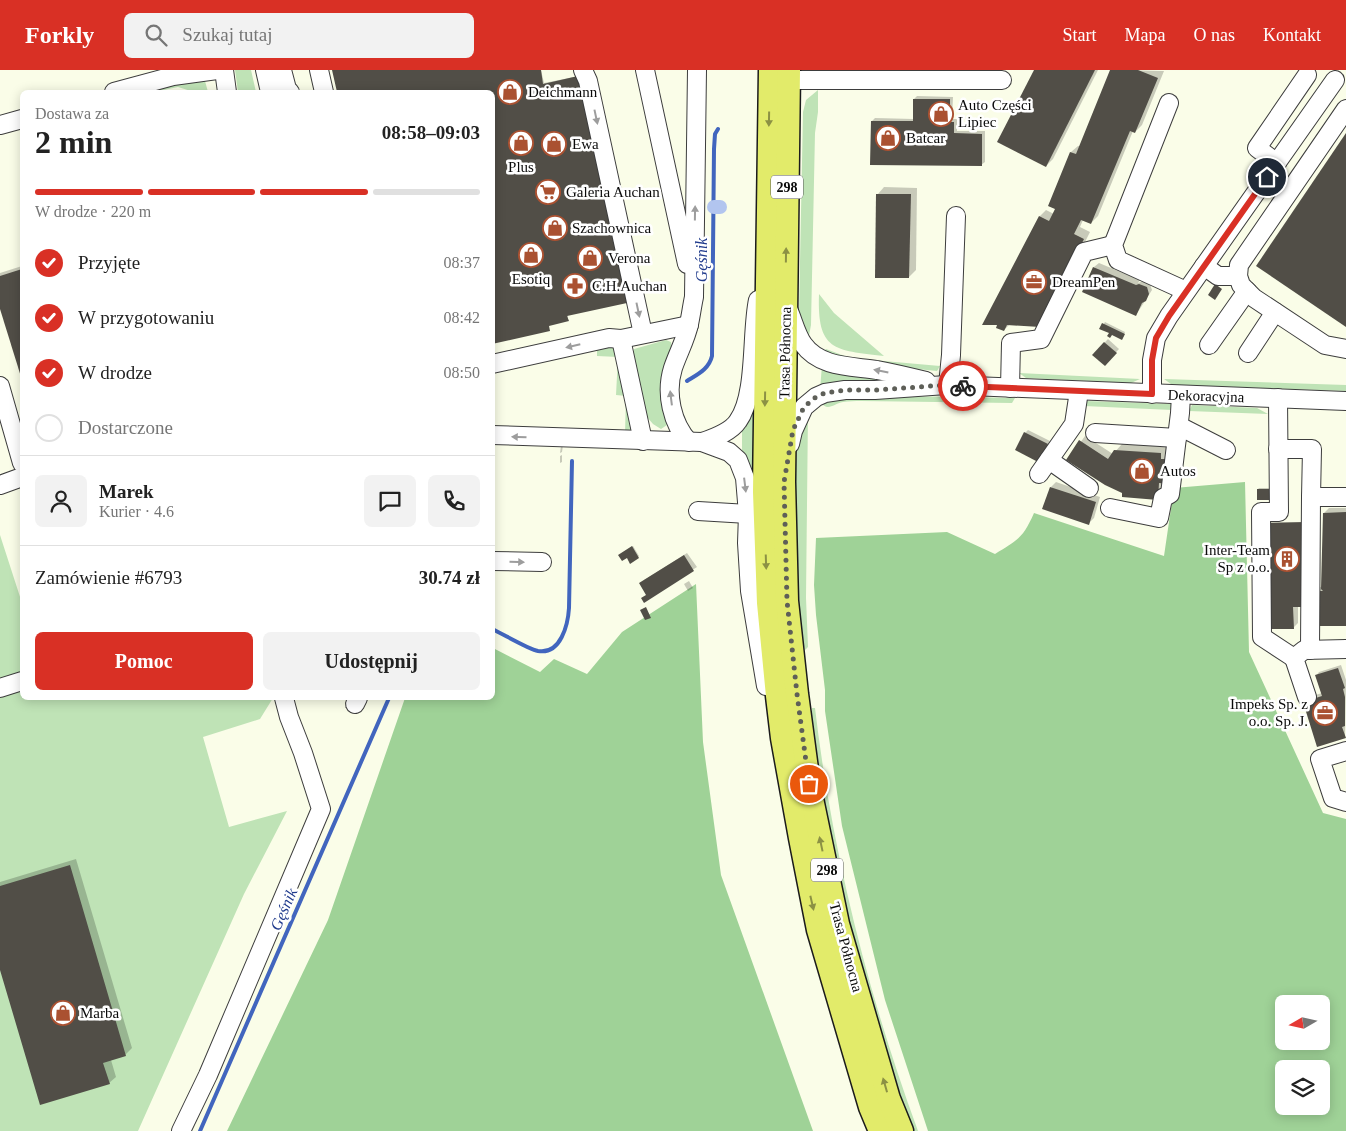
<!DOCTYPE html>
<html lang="pl">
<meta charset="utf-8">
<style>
body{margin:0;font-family:"Times New Roman",serif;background:#f2f2f2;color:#222;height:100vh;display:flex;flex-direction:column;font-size:19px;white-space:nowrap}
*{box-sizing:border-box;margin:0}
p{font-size:16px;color:#767676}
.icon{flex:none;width:28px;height:28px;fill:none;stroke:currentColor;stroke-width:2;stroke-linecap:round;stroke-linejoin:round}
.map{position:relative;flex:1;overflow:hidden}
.side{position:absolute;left:20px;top:20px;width:475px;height:610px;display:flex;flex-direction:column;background:#fff;border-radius:8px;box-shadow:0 2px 12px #0003}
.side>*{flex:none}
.needle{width:32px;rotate:261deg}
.controls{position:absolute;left:1275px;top:925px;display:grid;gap:10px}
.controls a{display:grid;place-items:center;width:55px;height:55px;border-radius:8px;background:#fff;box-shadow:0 2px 12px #0003;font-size:25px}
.pin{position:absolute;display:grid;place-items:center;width:42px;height:42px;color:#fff;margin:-21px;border:2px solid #fff;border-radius:50%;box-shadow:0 1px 5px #0007}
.courier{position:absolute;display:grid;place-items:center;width:50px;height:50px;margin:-25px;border:4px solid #d93025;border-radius:50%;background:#fff;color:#222;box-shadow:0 1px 6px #0007}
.summary em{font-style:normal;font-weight:700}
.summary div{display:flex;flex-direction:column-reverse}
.summary{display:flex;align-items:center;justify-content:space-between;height:85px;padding:0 15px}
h1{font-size:32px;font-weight:700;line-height:38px}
.bar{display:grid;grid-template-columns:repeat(4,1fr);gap:8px 5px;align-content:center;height:60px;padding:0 15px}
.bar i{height:6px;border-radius:4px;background:#e0e0e0}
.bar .active{background:#d93025}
.bar p{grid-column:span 4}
.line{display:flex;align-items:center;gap:12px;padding:0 15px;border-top:1px solid #e0e0e0}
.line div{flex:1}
.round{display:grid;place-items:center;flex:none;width:52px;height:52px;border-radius:8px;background:#f2f2f2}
ol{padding:0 15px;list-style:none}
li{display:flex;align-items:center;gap:15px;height:55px}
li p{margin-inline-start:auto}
li .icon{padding:5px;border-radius:50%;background:#d93025;color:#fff;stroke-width:4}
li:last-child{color:#767676}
li i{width:28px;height:28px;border:2px solid #e0e0e0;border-radius:50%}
.button{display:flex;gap:10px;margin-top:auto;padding:10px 15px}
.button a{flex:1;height:58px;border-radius:8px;background:#d93025;color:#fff;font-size:20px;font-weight:700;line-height:58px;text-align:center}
.button a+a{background:#f2f2f2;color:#222}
header{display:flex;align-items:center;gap:30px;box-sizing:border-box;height:70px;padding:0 25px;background:#d93025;color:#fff}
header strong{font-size:24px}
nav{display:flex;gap:28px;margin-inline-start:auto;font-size:18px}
.search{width:350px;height:45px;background:#f2f2f2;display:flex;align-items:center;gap:12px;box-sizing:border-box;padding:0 18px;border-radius:8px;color:#767676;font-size:19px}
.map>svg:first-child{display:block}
.green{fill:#bfe3b6}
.forest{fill:#9fd297;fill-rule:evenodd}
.shadow{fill:#0003}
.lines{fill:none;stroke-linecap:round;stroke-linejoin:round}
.stream{stroke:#4165be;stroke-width:4}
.canal{stroke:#b2c5ef;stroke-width:14}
.building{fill:#514e47}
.minor-casing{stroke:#3d3d3d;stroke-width:20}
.major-casing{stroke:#1b1b1b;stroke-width:25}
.minor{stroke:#fff;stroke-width:18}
.major{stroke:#e2eb6a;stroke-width:22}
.oneway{fill:#9d9d9d}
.oneway2{fill:#8c9144}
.done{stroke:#5e5f58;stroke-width:5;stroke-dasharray:0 9}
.route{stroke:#d93025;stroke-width:6}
.labels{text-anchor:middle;stroke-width:5;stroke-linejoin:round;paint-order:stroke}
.shield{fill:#fff;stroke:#545454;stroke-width:1}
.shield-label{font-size:14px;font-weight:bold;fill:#0a0a0a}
.poi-label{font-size:15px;fill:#0a0a0a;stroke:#fff;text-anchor:start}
.street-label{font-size:15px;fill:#0a0a0a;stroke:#fff}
.water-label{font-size:16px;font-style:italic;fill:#213c8d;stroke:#fff}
</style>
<header>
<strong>Forkly</strong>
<div class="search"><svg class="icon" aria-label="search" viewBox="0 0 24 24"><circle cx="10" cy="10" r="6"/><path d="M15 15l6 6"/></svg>Szukaj tutaj</div>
<nav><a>Start</a><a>Mapa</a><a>O nas</a><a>Kontakt</a></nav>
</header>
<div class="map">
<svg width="1346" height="1061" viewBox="0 0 1346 1061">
<rect width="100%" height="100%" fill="#fafde8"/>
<g class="green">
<path d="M235,0H251L256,22H238Z"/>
<path d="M202,10L205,11L208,22H194L178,17L154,22H145L179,13Z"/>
<path d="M818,20V42L815,63L811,255L808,271L800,250L799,242L803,42L806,30Z"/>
<path d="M819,224L834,243L884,286C834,280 817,281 819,224Z"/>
<path d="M666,270L671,272C673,279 663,300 662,311C660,329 665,338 667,355L661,359L653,354L647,347L633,283L634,279Z"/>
<path d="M608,273L616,275L620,281L635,352L633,360L625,364L626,326L616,325L618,287L597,286V276Z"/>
<path d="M826,279L850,288L940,296L937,301L866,294L823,282Z"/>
<path d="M822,295L884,306L887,312L820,320Z"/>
<path d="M1019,303L1140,309L1131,313L1026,308Z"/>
<path d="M1164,309L1346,315V321L1177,315L1171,314Z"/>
<path d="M758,319V452L747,398L742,380V357Z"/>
<path d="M839,325L1015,328L1012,333L861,331C855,331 849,331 843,332C833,334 828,342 820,332Z"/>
<path d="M1086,331L1171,334L1172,340L1084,336Z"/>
<path d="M1192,335L1257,338L1268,344L1189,341Z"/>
<path d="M808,341L806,528L808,577L805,580L802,568L795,519L796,393L797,377Z"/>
<path d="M0,465L22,533V628H273L260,649L203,667L229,757L287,741L244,824L138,1061H0Z"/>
<path d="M812,638H815C832,782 868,925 918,1061H908L834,805L812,662Z"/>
</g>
<g class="forest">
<path d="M1245,412L1249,582L1323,743L1346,749V1061H928L885,930L842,756L825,641V620L816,545L814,515L816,468L947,462L995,484C1018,470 1023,468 1034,443L1164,486L1174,418ZM1284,934H1321V971H1284ZM1284,999H1321V1036H1284Z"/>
<path d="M696,514L703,672L721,805L813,1061H227L328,850L405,628H492L493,578L540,602L554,589L587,604L622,562Z"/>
</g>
<g class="shadow">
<path d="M334,0H541L544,13L579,6L628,230L568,244V250L549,254V260L492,22H339Z"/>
<path d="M1035,0H1098L1053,89L1046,96Z"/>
<path d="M1112,0L1164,1L1142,55L1135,62L1133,61L1098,146L1091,153L1083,150L1080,157L1090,162L1047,248L1010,254L1004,260L1040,146L1046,140L1054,144L1056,139L1049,136L1071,82L1078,76H1080Z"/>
<path d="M917,26L953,27L952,49H957V61H985V92L981,95L872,51L875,48L914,49V29Z"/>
<path d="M884,117L917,118L916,200L909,207L878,124Z"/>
<path d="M1099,193L1140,210L1138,213L1143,211L1150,214L1152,220L1136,245L1094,197Z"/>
<path d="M22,196V308L0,235V203Z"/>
<path d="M1105,252L1125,262L1123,267L1101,258Z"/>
<path d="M1108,269L1119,279L1105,294L1094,284Z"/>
<path d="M1028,360L1050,371L1041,387L1025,363Z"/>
<path d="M1085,366L1113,384L1122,374L1168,377L1164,421L1123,422L1068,390Z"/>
<path d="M563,375L562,382L560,383L561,376Z"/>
<path d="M562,385V392L560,393V386Z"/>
<path d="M1056,412L1100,427L1094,448L1089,453L1051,417Z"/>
<path d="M1259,418H1269L1268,429L1258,419Z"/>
<path d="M1329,438H1346V555L1315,521L1322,516L1324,443Z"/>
<path d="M1269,452H1307L1298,536V553L1293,558Z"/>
<path d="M633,476L639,486L638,487H627L621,484Z"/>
<path d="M687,483L697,497L644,531L647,525L644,510Z"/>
<path d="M689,511L693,518L688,521L684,514Z"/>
<path d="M1341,595L1346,610L1345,667L1309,627L1322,623L1316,606L1319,602Z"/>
<path d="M76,789L132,978L125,985L111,990L116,1007L109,1013L0,895V812Z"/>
</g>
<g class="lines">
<g class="stream">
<path d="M687,311C698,304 709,299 712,286L714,79L715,64L718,59"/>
<path d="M492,559C503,564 528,579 538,581C561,585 568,554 569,538L572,391"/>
<path d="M200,1061L389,628"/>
</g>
<path class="canal" d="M714,137H720"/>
</g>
<g class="building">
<path d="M332,0H541L543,14L578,6L627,233L567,246L569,251L549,256L550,261L492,274V22H337Z"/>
<path d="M1034,0H1095L1046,97L997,72Z"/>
<path d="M1110,0H1138L1158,8L1135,63L1130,61L1091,154L1081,150L1074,164L1084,169L1040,257L1007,255L1004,261L996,258L997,255H982L1039,146L1049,151L1055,139L1048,136L1070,82L1076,84Z"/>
<path d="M913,29H950V52H954V63L982,64V96L870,95L871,51H913Z"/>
<path d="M1346,63V257L1256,196Z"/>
<path d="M876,124H911L909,208H875Z"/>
<path d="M1093,197L1136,215L1139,214L1147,217L1149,224L1146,231L1142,233L1136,246L1082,222Z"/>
<path d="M22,199V310L0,239V206Z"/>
<path d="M1215,214L1222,219L1215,230L1208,225Z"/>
<path d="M1102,253L1125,264L1122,270L1112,265L1110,268L1107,266L1109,263L1099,259Z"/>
<path d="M1104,272L1117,283L1105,296L1092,285Z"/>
<path d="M1024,362L1048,374L1038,392L1015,380Z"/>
<path d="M1079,370L1108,389L1114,380L1161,383V389H1169L1168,414L1159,413L1158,430L1122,427V423L1105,415L1066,390Z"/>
<path d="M1050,417L1096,432L1089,455L1042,439Z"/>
<rect x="1257" y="419" width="12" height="11"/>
<path d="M1346,442V556H1314V521H1323L1321,519L1323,443Z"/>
<path d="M1306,452L1304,537H1293L1294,559H1267L1266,453Z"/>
<path d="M632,476L639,488L630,494L627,488L622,491L618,485Z"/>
<path d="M684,485L694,501L644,533L641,528L646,525L639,513Z"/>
<path d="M646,537L651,548L645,550L640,540Z"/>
<path d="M1338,598L1345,618L1343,619L1345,627V656L1342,657L1346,668L1317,677L1303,632L1322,626L1315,605Z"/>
<path d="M70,795L126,986L103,993L110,1014L40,1035L0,900V816Z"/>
</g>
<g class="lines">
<defs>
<g id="minor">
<path d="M224,0L227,22"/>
<path d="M265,0L270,22"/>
<path d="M282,0L287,19L290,22"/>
<path d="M319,0L324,22"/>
<path d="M583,0L588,11L643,264"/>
<path d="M645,0L687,194"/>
<path d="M789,10H1002"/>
<path d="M114,22L173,6L217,0"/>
<path d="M1169,33L1113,175L1118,190L1186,221"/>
<path d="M1346,39L1239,195L1238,206L1241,215L1254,228L1325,275L1346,279"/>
<path d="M0,55L22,49"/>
<path d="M1277,93L1257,78L1307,5"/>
<path d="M1204,196L1218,206H1238"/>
<path d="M788,239C793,250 796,264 803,274C820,298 852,296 877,300C893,303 910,307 926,311"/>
<path d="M621,269L643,371"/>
<path d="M1209,275L1247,221"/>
<path d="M1248,283L1275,242"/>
<path d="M492,294L609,268L621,269L689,255"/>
<path d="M948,315L951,285L956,146"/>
<path d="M0,316L22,393"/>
<path d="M1010,318L1011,273L1041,269L1084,182L1113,175"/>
<path d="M1152,324V290L1156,268L1169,246L1335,10"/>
<path d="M1278,328L1279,442H1261L1262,567L1294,588"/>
<path d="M1179,356L1226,380"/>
<path d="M1095,363L1177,368"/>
<path d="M492,365L702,372L729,382L738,390L745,408L748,444L747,473L750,521L766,616"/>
<path d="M689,372C672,354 665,323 673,298C678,283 686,269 689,254C691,245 692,236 694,227L697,0"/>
<path d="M702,372C714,368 731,362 738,351C757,325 751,262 758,230"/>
<path d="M790,374L793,361L804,337L816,327L825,323L845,320H875L946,315L1346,331"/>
<path d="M1278,379H1312L1311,427H1346"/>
<path d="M1049,390L1089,418"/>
<path d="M1039,404L1074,354L1079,321"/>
<path d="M0,415L22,407"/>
<path d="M1110,438L1159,448L1163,428L1170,424L1180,343L1181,325"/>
<path d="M698,441L748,444"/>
<path d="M492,491L542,492"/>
<path d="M1310,580L1311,427"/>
<path d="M0,618L22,611"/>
<path d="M1307,627L1294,588L1304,580L1346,579"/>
<path d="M355,634L358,628"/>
<path d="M1346,681L1320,689L1333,728L1346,732"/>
<path d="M181,1061L208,1005L321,739L303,683L289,647L284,628"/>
</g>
<g id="major">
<path d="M770,0L764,422L768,533L777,626L782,668L800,768L818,860L870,1037L880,1061"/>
<path d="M789,0L784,412L787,531L797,624L809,714L838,854L889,1029L902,1061"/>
</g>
</defs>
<use href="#minor" class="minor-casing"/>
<use href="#major" class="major-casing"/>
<use href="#minor" class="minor"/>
<use href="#major" class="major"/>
</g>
<defs><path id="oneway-solid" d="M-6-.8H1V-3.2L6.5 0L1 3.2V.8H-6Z" transform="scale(1.25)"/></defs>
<g class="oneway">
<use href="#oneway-solid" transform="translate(596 47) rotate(78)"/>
<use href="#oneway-solid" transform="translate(695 143) rotate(-89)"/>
<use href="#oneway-solid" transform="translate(638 240) rotate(78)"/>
<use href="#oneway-solid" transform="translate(573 276) rotate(167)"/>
<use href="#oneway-solid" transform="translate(881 301) rotate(-169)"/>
<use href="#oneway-solid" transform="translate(671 328) rotate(-97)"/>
<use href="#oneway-solid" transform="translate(519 367) rotate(-178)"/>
<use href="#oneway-solid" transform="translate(745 415) rotate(83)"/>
<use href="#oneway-solid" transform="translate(517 492) rotate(2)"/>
</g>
<g class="oneway2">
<use href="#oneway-solid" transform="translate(769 49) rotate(91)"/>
<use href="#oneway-solid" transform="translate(786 185) rotate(-89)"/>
<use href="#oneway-solid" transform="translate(765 329) rotate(91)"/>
<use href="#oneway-solid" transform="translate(766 492) rotate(88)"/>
<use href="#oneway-solid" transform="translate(821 774) rotate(-102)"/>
<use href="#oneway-solid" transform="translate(812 833) rotate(77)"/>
<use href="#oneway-solid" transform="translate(885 1015) rotate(-106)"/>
</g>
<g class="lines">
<path class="done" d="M809,714L797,624L787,531L784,412L793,360L804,337L816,327L825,323L845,320H876L946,315L963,316"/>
<path class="route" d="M963,316L1152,324V290L1156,268L1169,246L1267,107"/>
</g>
<defs>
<symbol id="shop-ring" viewBox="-11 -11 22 22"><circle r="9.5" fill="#fff" stroke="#aa5131" stroke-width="1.5"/><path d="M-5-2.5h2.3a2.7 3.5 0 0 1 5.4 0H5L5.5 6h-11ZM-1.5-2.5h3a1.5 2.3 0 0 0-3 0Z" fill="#aa5131"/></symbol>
<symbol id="supermarket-ring" viewBox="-11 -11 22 22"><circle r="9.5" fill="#fff" stroke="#aa5131" stroke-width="1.5"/><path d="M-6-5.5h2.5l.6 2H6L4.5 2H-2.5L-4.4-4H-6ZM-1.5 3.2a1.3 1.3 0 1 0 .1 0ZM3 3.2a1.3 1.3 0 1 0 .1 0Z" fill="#aa5131"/></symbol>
<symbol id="office-ring" viewBox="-11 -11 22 22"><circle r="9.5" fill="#fff" stroke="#aa5131" stroke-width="1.5"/><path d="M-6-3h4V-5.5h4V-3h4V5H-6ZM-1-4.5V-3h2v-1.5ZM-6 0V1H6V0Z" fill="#aa5131"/></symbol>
<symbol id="pharmacy-ring" viewBox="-11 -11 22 22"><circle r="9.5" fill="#fff" stroke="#aa5131" stroke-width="1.5"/><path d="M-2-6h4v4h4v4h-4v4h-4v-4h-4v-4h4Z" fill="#aa5131"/></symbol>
<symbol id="building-ring" viewBox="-11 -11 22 22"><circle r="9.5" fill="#fff" stroke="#aa5131" stroke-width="1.5"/><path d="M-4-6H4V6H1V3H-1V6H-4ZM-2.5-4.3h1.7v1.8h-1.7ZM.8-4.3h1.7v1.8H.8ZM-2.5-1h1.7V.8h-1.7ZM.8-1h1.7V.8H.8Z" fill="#aa5131"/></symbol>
</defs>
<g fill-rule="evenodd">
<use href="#shop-ring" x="496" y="8" width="28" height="28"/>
<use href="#shop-ring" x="927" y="30" width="28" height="28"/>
<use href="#shop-ring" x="874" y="54" width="28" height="28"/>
<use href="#shop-ring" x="507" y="59" width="28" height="28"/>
<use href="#shop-ring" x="540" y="60" width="28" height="28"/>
<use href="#supermarket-ring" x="534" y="108" width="28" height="28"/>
<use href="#shop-ring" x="541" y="144" width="28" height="28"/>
<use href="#shop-ring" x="517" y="171" width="28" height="28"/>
<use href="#shop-ring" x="576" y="174" width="28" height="28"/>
<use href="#office-ring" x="1020" y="198" width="28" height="28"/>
<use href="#pharmacy-ring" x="561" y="202" width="28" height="28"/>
<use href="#shop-ring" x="1128" y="387" width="28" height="28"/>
<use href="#building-ring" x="1273" y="475" width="28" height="28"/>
<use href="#office-ring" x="1311" y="629" width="28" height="28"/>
<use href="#shop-ring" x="49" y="929" width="28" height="28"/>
</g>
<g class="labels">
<g class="shield">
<rect x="771" y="105.5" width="32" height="23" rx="4"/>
<rect x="811" y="788.5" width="32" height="23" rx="4"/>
</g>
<g class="shield-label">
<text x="787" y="122">298</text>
<text x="827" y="805">298</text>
</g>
<g class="poi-label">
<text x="528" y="27">Deichmann</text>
<text x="958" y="40">Auto Części<tspan x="958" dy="17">Lipiec</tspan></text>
<text x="906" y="73">Batcar</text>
<text x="572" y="79">Ewa</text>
<text x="521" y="102" text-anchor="middle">Plus</text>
<text x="566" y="127">Galeria Auchan</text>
<text x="572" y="163">Szachownica</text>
<text x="608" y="193">Verona</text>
<text x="531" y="214" text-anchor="middle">Esotiq</text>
<text x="1052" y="217">DreamPen</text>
<text x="592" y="221">C.H.Auchan</text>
<text x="1160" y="406">Autos</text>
<text x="1270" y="485" text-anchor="end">Inter-Team<tspan x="1270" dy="17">Sp z o.o.</tspan></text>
<text x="1308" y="639" text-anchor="end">Impeks Sp. z<tspan x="1308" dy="17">o.o. Sp. J.</tspan></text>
<text x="80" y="948">Marba</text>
</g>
<g class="street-label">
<text transform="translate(785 283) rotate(-89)" y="5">Trasa Północna</text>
<text transform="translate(1206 326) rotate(2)" y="5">Dekoracyjna</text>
<text transform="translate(846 877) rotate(75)" y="5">Trasa Północna</text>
</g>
<g class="water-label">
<text transform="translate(701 190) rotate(-90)" y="6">Gęśnik</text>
<text transform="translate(283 839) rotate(-66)" y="6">Gęśnik</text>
</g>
</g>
</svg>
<div class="controls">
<a><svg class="needle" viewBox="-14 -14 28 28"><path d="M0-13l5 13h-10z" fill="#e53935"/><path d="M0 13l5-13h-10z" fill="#767676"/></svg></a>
<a><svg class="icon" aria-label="layers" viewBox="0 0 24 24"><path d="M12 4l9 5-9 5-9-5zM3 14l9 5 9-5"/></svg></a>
</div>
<div class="pin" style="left:809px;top:714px;background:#ea580c"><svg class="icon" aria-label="bag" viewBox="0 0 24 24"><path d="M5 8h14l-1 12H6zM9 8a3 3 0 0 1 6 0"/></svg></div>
<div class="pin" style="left:1267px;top:107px;background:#1f2937"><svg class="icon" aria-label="home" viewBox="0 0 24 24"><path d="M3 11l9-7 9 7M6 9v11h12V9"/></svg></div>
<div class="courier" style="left:963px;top:316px"><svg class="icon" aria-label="bike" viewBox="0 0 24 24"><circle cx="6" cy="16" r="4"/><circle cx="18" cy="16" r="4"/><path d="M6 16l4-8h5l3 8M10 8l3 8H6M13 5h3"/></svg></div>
<section class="side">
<div class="summary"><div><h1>2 min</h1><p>Dostawa za</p></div><em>08:58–09:03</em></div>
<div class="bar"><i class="active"></i><i class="active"></i><i class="active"></i><i></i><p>W drodze · 220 m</p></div>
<ol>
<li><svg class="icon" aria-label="check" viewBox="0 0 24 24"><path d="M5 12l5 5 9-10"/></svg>Przyjęte<p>08:37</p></li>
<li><svg class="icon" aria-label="check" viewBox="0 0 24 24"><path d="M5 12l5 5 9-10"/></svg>W przygotowaniu<p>08:42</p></li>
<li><svg class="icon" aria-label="check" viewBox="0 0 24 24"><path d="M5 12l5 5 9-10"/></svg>W drodze<p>08:50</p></li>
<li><i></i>Dostarczone</li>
</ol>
<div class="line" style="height:90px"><a class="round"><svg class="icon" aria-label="person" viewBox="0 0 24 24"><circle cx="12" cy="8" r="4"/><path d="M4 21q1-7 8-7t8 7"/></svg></a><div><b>Marek</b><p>Kurier · 4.6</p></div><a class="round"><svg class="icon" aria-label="chat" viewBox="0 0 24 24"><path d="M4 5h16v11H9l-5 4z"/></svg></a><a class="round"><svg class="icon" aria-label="phone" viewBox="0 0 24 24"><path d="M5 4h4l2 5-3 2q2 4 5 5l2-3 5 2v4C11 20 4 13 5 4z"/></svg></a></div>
<div class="line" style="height:65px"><div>Zamówienie #6793</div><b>30.74 zł</b></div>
<div class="button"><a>Pomoc</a><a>Udostępnij</a></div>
</section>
</div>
